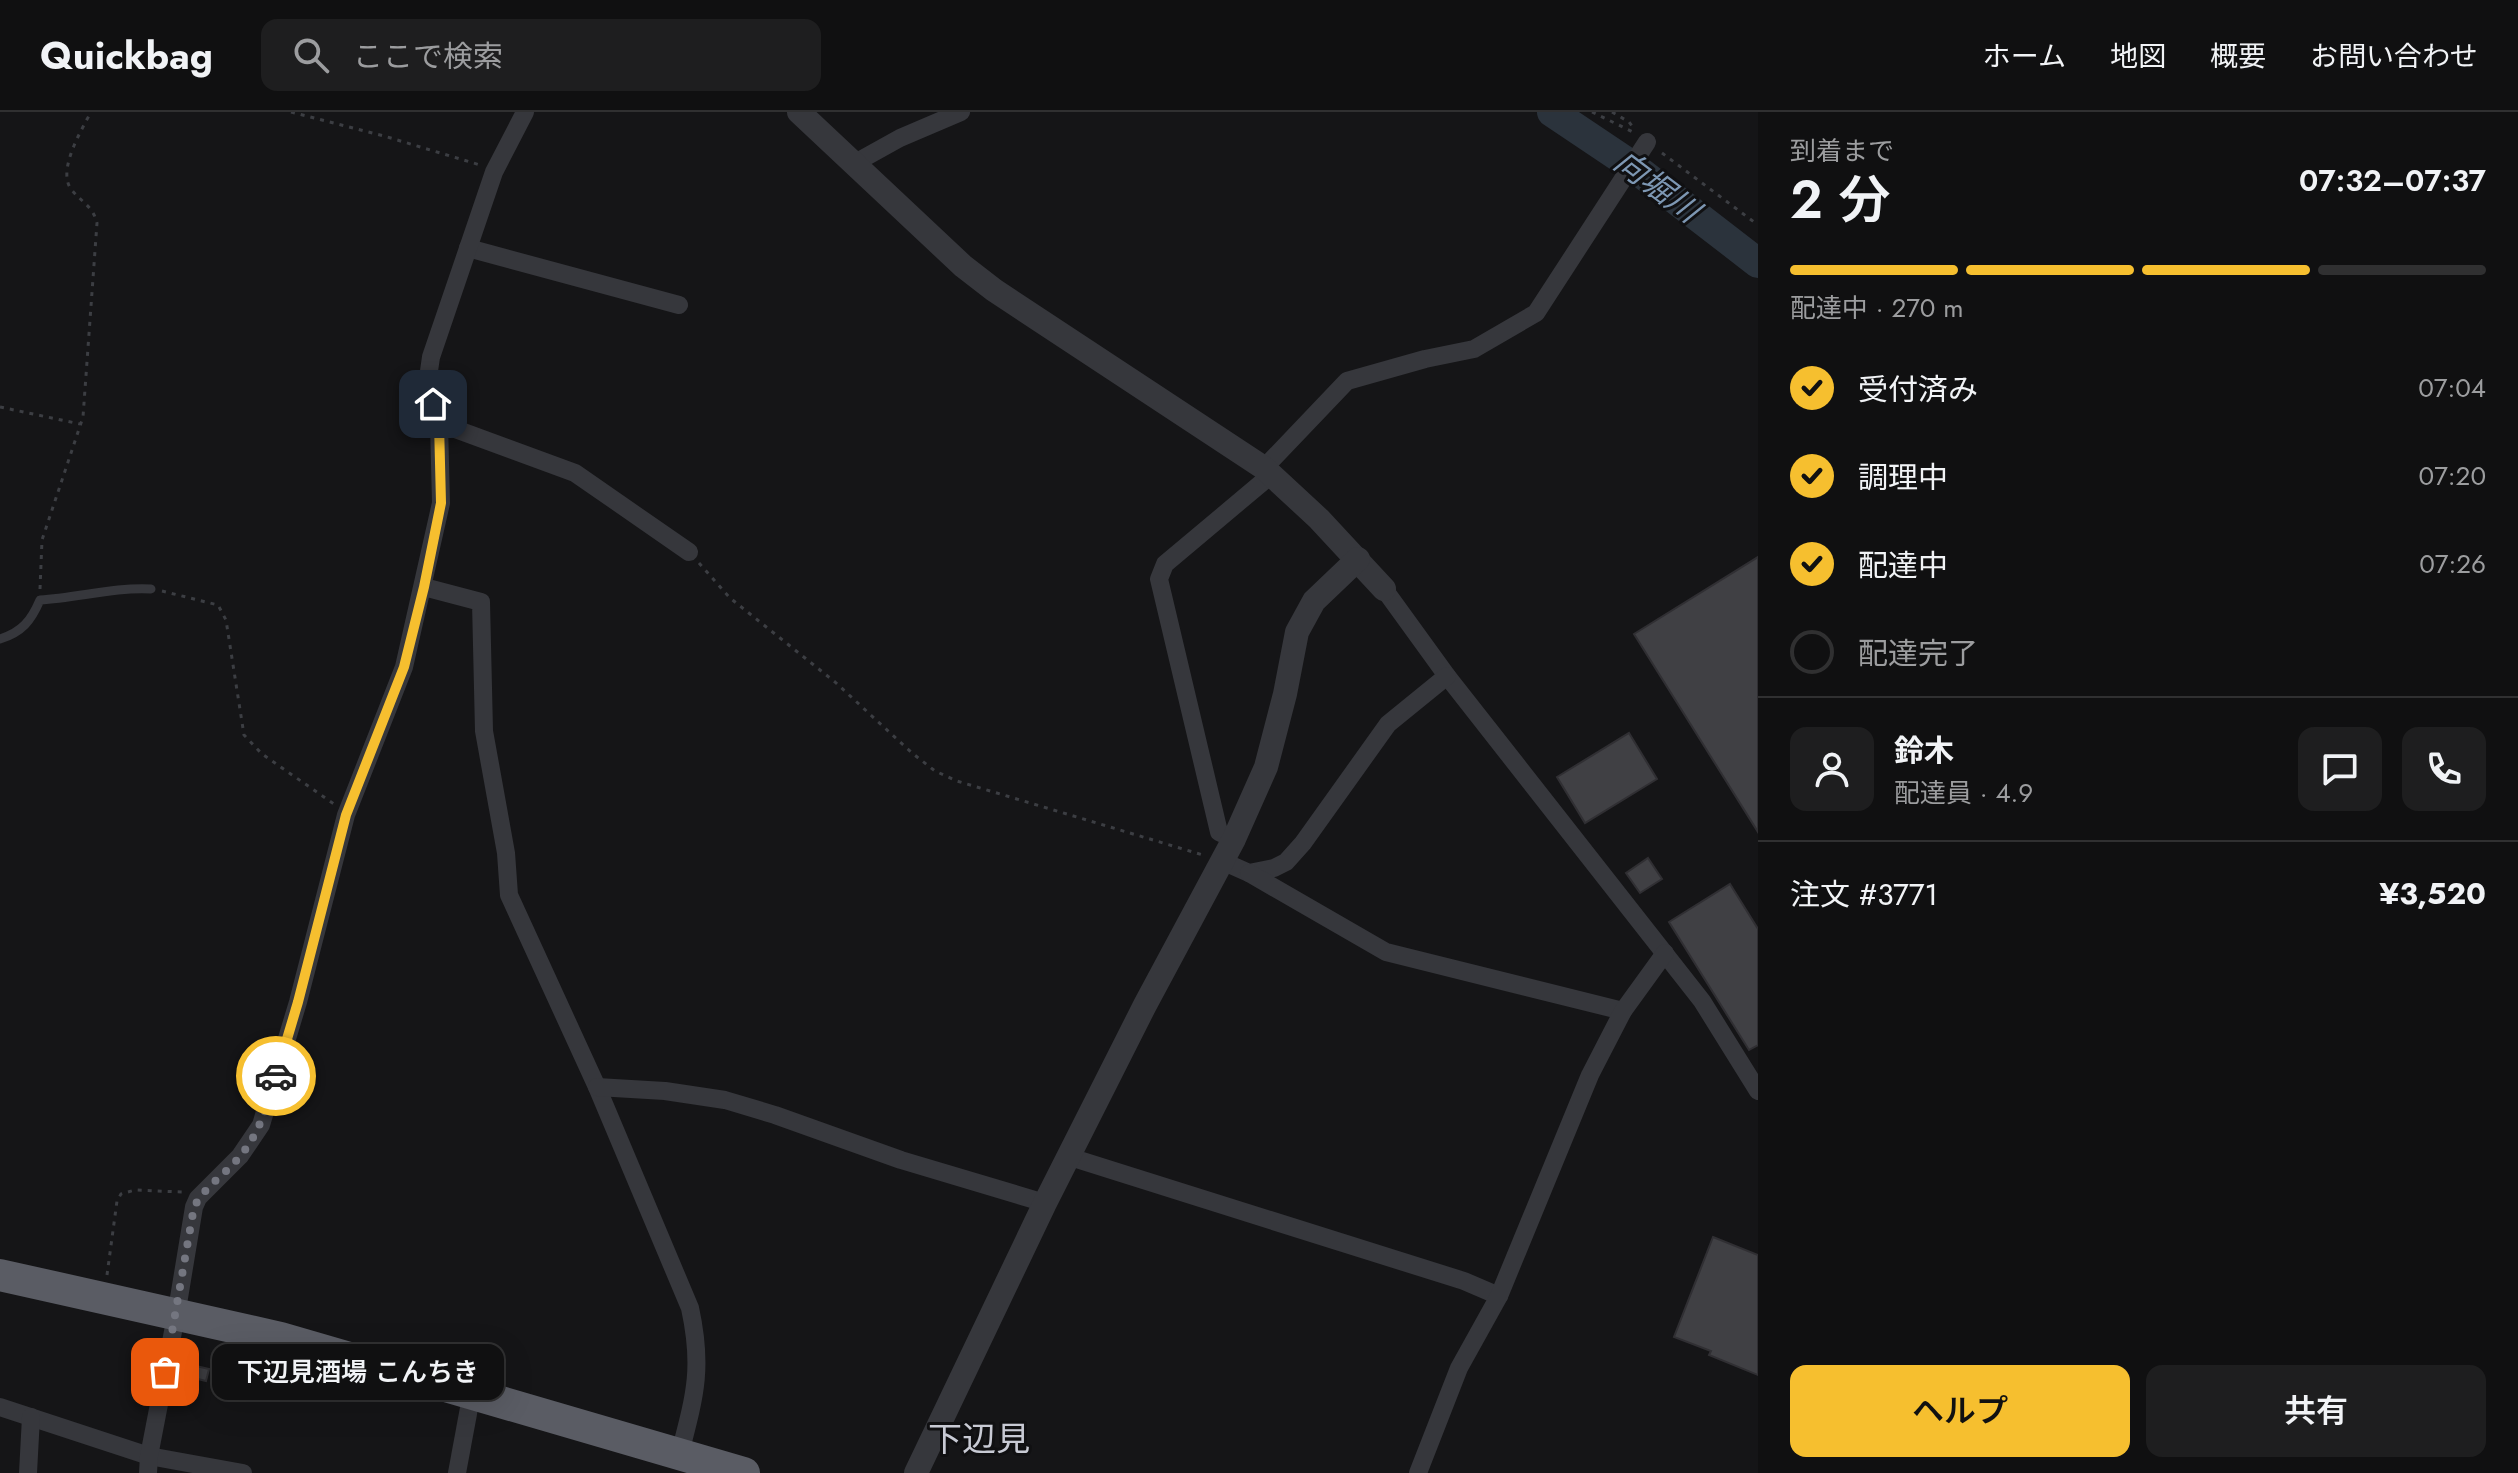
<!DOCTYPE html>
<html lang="ja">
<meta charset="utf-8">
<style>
body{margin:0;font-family:Jost,"Noto Sans JP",sans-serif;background:#1e1e1f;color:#f1f3f6;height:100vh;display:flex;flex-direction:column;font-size:30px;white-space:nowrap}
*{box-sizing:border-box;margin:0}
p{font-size:26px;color:#9c9d9f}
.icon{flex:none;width:44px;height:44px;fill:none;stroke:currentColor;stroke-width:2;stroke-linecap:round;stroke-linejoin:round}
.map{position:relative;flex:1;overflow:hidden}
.panel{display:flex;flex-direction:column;background:#101011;width:760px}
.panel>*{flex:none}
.pin{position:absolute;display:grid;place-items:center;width:68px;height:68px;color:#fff;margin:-34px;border-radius:16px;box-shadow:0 4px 12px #0006}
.courier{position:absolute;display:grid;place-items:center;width:80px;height:80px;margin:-40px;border:6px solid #f6bf2f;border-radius:50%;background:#fff;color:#222;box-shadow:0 2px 10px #0007}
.bubble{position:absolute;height:56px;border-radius:16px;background:#101011;box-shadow:0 8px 32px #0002,0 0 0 2px #303031;font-size:26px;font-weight:600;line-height:56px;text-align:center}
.overview em{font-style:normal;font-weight:600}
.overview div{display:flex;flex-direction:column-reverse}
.overview{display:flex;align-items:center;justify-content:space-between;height:136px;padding:0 32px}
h1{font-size:52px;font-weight:600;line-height:60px}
.bar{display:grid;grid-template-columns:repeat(4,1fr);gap:12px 8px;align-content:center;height:96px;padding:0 32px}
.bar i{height:10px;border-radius:6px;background:#303031}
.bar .current{background:#f6bf2f}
.bar p{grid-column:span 4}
.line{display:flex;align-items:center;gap:20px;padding:0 32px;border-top:2px solid #303031}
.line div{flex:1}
.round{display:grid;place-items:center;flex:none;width:84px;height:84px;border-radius:16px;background:#1e1e1f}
ol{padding:0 32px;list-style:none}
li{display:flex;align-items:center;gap:24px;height:88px}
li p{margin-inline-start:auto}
li .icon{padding:8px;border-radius:50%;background:#f6bf2f;color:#111;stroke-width:4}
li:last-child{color:#9c9d9f}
li i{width:44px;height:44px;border:4px solid #303031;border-radius:50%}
.cta{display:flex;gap:16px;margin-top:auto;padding:16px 32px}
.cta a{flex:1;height:92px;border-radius:16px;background:#f6bf2f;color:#111;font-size:32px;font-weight:600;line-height:92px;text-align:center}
.cta a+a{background:#1e1e1f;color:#f1f3f6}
header{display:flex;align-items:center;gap:48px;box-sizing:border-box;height:112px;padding:0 40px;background:#101011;border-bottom:2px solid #303031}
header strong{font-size:38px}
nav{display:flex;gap:44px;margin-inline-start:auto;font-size:28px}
.search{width:560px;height:72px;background:#1e1e1f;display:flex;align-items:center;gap:20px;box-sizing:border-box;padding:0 28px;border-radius:16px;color:#9c9d9f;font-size:30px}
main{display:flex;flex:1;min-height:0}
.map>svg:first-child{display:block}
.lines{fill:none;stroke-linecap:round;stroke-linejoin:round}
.river{stroke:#2b333c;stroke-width:30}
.building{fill:#404044;stroke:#302f33;stroke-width:2}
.path{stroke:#3c3e43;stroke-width:3;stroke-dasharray:4 6;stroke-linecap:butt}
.service{stroke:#36373c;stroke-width:9}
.minor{stroke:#36373c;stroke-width:18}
.tertiary{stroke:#36373c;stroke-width:24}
.trunk{stroke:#5a5c64;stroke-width:32}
.done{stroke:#747680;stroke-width:8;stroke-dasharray:0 14.4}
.route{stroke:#f6bf2f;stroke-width:10}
.labels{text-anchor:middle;stroke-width:6;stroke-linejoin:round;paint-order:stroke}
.water-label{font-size:32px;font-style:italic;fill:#7d97b3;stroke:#101012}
.quarter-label{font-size:34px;fill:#c8cad4;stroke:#101012}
</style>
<header>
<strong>Quickbag</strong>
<div class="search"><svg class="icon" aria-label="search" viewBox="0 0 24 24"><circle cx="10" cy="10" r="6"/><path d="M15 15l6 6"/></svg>ここで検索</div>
<nav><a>ホーム</a><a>地図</a><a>概要</a><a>お問い合わせ</a></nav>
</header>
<main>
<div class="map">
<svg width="1758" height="1361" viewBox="0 0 1758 1361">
<rect width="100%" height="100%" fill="#151517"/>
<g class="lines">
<path class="river" d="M1552,0L1631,53L1758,151"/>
</g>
<g class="building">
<path d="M1758,445V720L1634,522Z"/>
<path d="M1629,621L1657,667L1585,711L1557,665Z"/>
<path d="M1648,746L1662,767L1640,781L1626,761Z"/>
<path d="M1730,772L1758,817V933L1749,938L1669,810Z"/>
<path d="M1713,1125L1758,1143V1263L1709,1243L1711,1239L1674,1225Z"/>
<path d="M179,1250L209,1257L206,1269L177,1262Z"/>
</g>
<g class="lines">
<g class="path">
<path d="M291,0L384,24L480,53"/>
<path d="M1592,0L1633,20"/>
<path d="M1612,0L1629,10L1635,18"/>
<path d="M1662,41L1758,113"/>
<path d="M0,295L80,312"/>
<path d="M699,451L730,486L835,570L912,641L935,659L957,669L1203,743"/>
<path d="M40,477L42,428L83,305L97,111C93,94 81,90 71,77C57,58 82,17 91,0"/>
<path d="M162,479L218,493L226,508L244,623L262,642L334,692"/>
<path d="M107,1163L117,1089L121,1082L135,1078L182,1080"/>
</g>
<path class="service" d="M0,527C22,520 31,509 40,488C77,486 114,475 151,477"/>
<g class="minor">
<path d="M855,51L900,26L961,0"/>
<path d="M468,136L679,193"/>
<path d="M439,311L575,361L689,440"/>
<path d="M1264,356L1347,269L1425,247L1474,237L1536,201L1647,30"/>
<path d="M424,475L481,490L484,619L506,741L509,783L597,975L690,1196C703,1256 695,1283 680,1341"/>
<path d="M1384,477L1447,564L1702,889L1758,979"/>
<path d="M1234,727L1219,720L1159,467L1165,452L1271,363"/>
<path d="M1222,749L1249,761L1274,756L1286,750L1303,731L1388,612L1447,564"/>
<path d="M1249,761L1386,840L1623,899"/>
<path d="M597,975L665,979L725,988L775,1003L901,1048L1045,1091"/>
<path d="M1070,1045L1464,1169L1499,1184"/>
<path d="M0,1295L149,1344L243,1361"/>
<path d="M28,1361L31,1305"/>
<path d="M148,1361L149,1344L176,1204L194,1095L198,1086L240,1044L261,1013L298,890L346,703L404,555L441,391L439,311L427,273L431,245L494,60L525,0"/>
<path d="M457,1361L472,1280"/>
<path d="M1418,1361L1459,1256L1499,1184L1590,963L1623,899L1665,841"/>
</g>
<g class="tertiary">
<path d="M799,0L963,154L994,178L1264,356L1319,407L1384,477"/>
<path d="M916,1361L1045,1091L1145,893L1234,727L1266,655L1285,582L1297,520L1314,489L1358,447"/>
</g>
<path class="trunk" d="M0,1163L281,1226L744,1361"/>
</g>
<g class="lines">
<path class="done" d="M165,1260L194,1095C205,1074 226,1062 240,1044C260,1021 267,993 276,964"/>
<path class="route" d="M276,964L298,890L346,703L404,555L424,475L441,391L439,311L433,292"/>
</g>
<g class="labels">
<g class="water-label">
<text transform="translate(1657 74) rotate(37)" y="11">向堀川</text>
</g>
<g class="quarter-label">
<text x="979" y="1339">下辺見</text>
</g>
</g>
</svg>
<div class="pin" style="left:165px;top:1260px;background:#ea580c"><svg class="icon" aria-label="bag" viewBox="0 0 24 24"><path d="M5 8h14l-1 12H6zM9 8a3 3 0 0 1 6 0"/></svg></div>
<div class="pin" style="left:433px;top:292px;background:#1f2937"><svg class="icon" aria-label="home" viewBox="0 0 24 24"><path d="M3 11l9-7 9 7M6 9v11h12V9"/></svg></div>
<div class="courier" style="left:276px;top:964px"><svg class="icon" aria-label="car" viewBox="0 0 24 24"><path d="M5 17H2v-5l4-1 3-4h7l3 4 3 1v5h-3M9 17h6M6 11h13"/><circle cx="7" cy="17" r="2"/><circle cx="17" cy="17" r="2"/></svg></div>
<div class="bubble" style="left:212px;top:1232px;width:292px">下辺見酒場 こんちき</div>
</div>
<section class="panel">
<div class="overview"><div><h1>2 分</h1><p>到着まで</p></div><em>07:32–07:37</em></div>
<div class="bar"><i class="current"></i><i class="current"></i><i class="current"></i><i></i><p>配達中 · 270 m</p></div>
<ol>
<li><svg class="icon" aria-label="check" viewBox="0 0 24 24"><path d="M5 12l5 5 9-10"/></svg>受付済み<p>07:04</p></li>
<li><svg class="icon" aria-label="check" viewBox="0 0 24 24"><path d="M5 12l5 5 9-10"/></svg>調理中<p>07:20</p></li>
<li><svg class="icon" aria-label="check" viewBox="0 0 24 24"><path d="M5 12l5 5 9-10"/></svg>配達中<p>07:26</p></li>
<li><i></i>配達完了</li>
</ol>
<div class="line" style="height:144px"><a class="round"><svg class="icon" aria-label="person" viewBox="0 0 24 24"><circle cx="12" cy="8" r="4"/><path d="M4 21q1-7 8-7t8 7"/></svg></a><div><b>鈴木</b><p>配達員 · 4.9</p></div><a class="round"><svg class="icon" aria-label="chat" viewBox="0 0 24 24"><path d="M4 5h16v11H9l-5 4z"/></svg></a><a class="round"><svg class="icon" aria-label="phone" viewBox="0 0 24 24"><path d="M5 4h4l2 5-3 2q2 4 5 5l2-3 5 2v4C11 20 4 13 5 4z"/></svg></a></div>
<div class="line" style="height:104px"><div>注文 #3771</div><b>¥3,520</b></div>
<div class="cta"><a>ヘルプ</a><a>共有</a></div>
</section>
</main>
